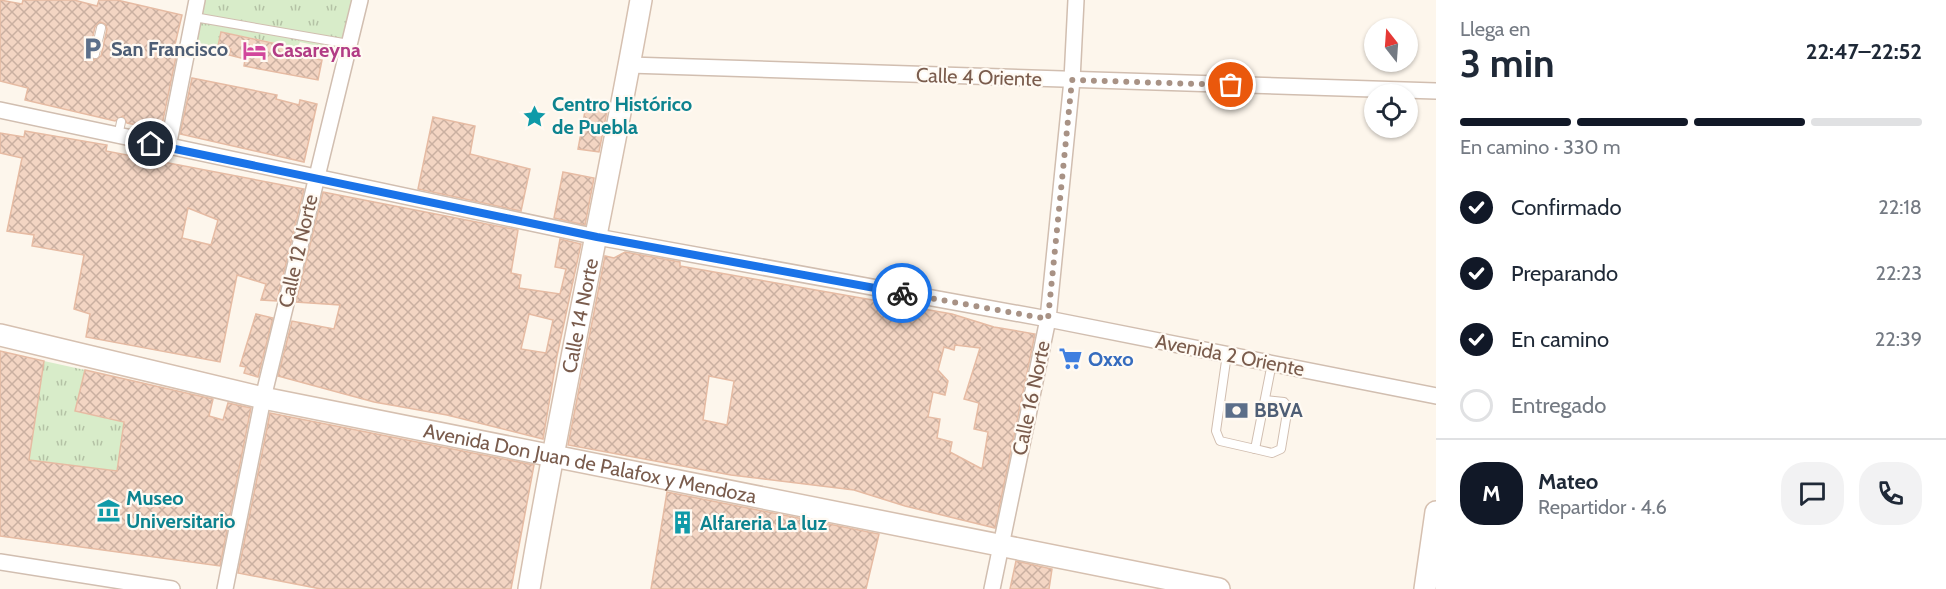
<!DOCTYPE html>
<html lang="es">
<meta charset="utf-8">
<style>
body{margin:0;font-family:Cabin,sans-serif;background:#f2f2f3;color:#1f2937;height:100vh;display:flex;flex-direction:column;font-size:22px;white-space:nowrap}
*{box-sizing:border-box;margin:0}
p{font-size:20px;color:#747a83}
.icon{flex:none;width:33px;height:33px;fill:none;stroke:currentColor;stroke-width:2;stroke-linecap:round;stroke-linejoin:round}
.map{position:relative;flex:1;overflow:hidden}
.panel{display:flex;flex-direction:column;background:#fff;width:510px}
.panel>*{flex:none}
.needle{width:39px;rotate:343deg}
.fabs{position:absolute;left:1364px;top:18px;display:grid;gap:12px}
.fabs a{display:grid;place-items:center;width:54px;height:54px;border-radius:50%;background:#fff;box-shadow:0 2px 4px #0004;font-size:30px}
.pin{position:absolute;display:grid;place-items:center;width:51px;height:51px;color:#fff;margin:-26px;border:3px solid #fff;border-radius:50%;box-shadow:0 2px 6px #0007}
.courier{position:absolute;display:grid;place-items:center;width:60px;height:60px;margin:-30px;border:4px solid #1a73e8;border-radius:50%;background:#fff;color:#222;box-shadow:0 2px 8px #0007}
.head em{font-style:normal;font-weight:800}
.head div{display:flex;flex-direction:column-reverse}
.head{display:flex;align-items:center;justify-content:space-between;height:102px;padding:0 24px}
h1{font-size:39px;font-weight:800;line-height:45px}
.bar{display:grid;grid-template-columns:repeat(4,1fr);gap:9px 6px;align-content:center;height:72px;padding:0 24px}
.bar i{height:8px;border-radius:4px;background:#e0e1e3}
.bar .on{background:#111827}
.bar p{grid-column:span 4}
.line{display:flex;align-items:center;gap:15px;padding:0 24px;border-top:2px solid #e0e1e3}
.line div{flex:1}
.round{display:grid;place-items:center;flex:none;width:63px;height:63px;border-radius:24px;background:#f2f2f3}
ol{padding:0 24px;list-style:none}
li{display:flex;align-items:center;gap:18px;height:66px}
li p{margin-inline-start:auto}
li .icon{padding:6px;border-radius:50%;background:#111827;color:#fff;stroke-width:4}
li:last-child{color:#747a83}
li i{width:33px;height:33px;border:3px solid #e0e1e3;border-radius:50%}
main{display:flex;flex:1;min-height:0}
.map>svg:first-child{display:block}
.grass{fill:url(#grass-tufts)}
.building{fill:url(#building-cross-hatch);stroke:#e6bba3;stroke-width:1.5;fill-rule:evenodd}
.lines{fill:none;stroke-linecap:round;stroke-linejoin:round}
.lane-casing{stroke:#d1beb0;stroke-width:10}
.street-casing{stroke:#d1beb0;stroke-width:18}
.secondary-casing{stroke:#d6c0b0;stroke-width:24}
.lane{stroke:#fff;stroke-width:8}
.street{stroke:#fff;stroke-width:15}
.secondary{stroke:#fff;stroke-width:21}
.done{stroke:#a89285;stroke-width:6;stroke-dasharray:0 10.8}
.route{stroke:#1a73e8;stroke-width:8}
.labels{text-anchor:middle;stroke-width:4.5;stroke-linejoin:round;paint-order:stroke}
.service-label{font-size:20px;font-weight:bold;fill:#4e5e75;stroke:#fffaf3;text-anchor:start}
.hotel-label{font-size:20px;font-weight:bold;fill:#b23c85;stroke:#fffaf3;text-anchor:start}
.street-label{font-size:20px;fill:#7a5c4d;stroke:#fffaf3}
.culture-label{font-size:20px;font-weight:bold;fill:#0d838f;stroke:#fffaf3;text-anchor:start}
.shop-label{font-size:20px;font-weight:bold;fill:#366cbe;stroke:#fffaf3;text-anchor:start}
</style>
<main>
<div class="map">
<svg width="1436" height="589" viewBox="0 0 1436 589">
<defs>
<pattern id="grass-tufts" width="24" height="20" patternUnits="userSpaceOnUse" patternTransform="scale(1.5)"><rect width="24" height="20" fill="#d8ecc9"/><path d="M3 7l-1-3M5 7V3M7 7l1-3M15 17l-1-3M17 17v-4M19 17l1-3" fill="none" stroke="#b4c2a5"/></pattern>
<pattern id="building-cross-hatch" width="8" height="8" patternUnits="userSpaceOnUse" patternTransform="scale(1.5)"><rect width="8" height="8" fill="#f3d5c3"/><path d="M0 0l8 8M0 8l8-8" fill="none" stroke="#cab0a1"/></pattern>
</defs>
<rect width="100%" height="100%" fill="#fdf6ec"/>
<g class="grass">
<path d="M199,0H358L347,52L300,42L298,47L221,32L218,47L190,41Z"/>
<path d="M44,361L85,370L75,411L124,422L117,471L4,457L0,436Z"/>
</g>
<g class="building">
<path d="M0,0L22,4L23,0H74L97,6L99,0H117L182,15L172,57H176L161,130L127,123L123,116L115,121L25,100L28,88L0,81ZM100,22L105,24L107,29L101,56L94,60L89,53L95,27Z"/>
<path d="M221,32L296,48L294,55L322,60L318,80L244,66L245,59L229,55L231,49L218,46Z"/>
<path d="M192,78L277,95L276,99L299,105L300,100L317,104L304,162L180,134Z"/>
<path d="M594,104L608,106L599,152L578,149L585,111L592,112Z"/>
<path d="M433,117L475,126L470,154L530,169L521,211L418,189Z"/>
<path d="M25,131L107,145L106,151L304,189L277,301L261,300L266,284L237,275L220,362L86,337L90,314L74,309L84,255L32,246L34,235L7,231L22,158L0,153V133L24,137ZM188,208L218,220L211,245L182,238Z"/>
<path d="M563,172L594,178L585,225L554,218Z"/>
<path d="M323,192L518,230L511,273L521,275L519,288L560,294L566,269L555,267L560,239L581,244L557,356L543,439L447,415L374,402L278,376L292,321L334,329L340,305L296,302ZM529,314L553,320L546,353L521,349Z"/>
<path d="M625,252L680,262V266L703,270L952,314L994,327L1035,334L995,528L905,506L854,490L731,475L568,445L605,256L614,258ZM955,345L980,348L964,399L979,403L974,429L988,432L982,469L950,452L952,442L937,438L940,419L928,417L933,392L945,395L948,381L938,370L944,347L954,350ZM709,376L734,381L727,425L703,420Z"/>
<path d="M256,314L273,318L258,377L244,373L246,367L240,366Z"/>
<path d="M0,351L44,361L29,460L117,471L124,422L75,411L85,370L213,399L209,416L223,420L228,403L251,408L220,566L0,536Z"/>
<path d="M270,413L534,465L511,589H321L238,573Z"/>
<path d="M667,492L879,534L866,589H651Z"/>
<path d="M1016,561L1052,569L1049,589H1010Z"/>
</g>
<g class="lines">
<defs>
<g id="lane">
<path d="M194,17L349,44"/>
<path d="M95,54L101,28"/>
<path d="M118,136L121,122"/>
<path d="M1227,354L1216,431L1220,441L1255,449L1272,363"/>
<path d="M1255,449L1272,453L1281,449L1288,407L1284,402L1266,400"/>
</g>
<g id="street">
<path d="M629,65L1436,91"/>
<path d="M0,110L597,237L1048,319L1436,396"/>
<path d="M168,147L197,0"/>
<path d="M0,562L172,589"/>
<path d="M225,589L263,398L360,0"/>
<path d="M992,589L1048,319L1072,80L1076,0"/>
</g>
<g id="secondary">
<path id="s1" d="M0,335L263,398L1219,589"/>
<path id="s2" d="M529,589C562,392 606,197 641,0"/>
<path d="M1425,589L1436,512"/>
</g>
</defs>
<use href="#lane" class="lane-casing"/>
<use href="#street" class="street-casing"/>
<use href="#secondary" class="secondary-casing"/>
<use href="#lane" class="lane"/>
<use href="#street" class="street"/>
<use href="#secondary" class="secondary"/>
</g>
<g class="lines">
<path class="done" d="M902,293L1048,319L1072,80L1231,85"/>
<path class="route" d="M151,144L597,237L902,293"/>
</g>
<defs>
<symbol id="parking-bare" viewBox="-9 -9 18 18"><path d="M-3.5-5.5H1a3.5 3.5 0 0 1 0 7H-1V5.5H-3.5ZM-1-3.4V-.6H.8a1.4 1.4 0 0 0 0-2.8Z" fill="#5c6f8a" stroke="#fffaf3" stroke-width="2.5" paint-order="stroke"/></symbol>
<symbol id="hotel-bare" viewBox="-9 -9 18 18"><path d="M-6-4.5h1.5V1H6V5H4.5V3h-9V5H-6ZM-4 0a1.8 1.8 0 1 1 3.6 0ZM.5 0V-2.5h3Q6-2.5 6 0Z" fill="#d1479c" stroke="#fffaf3" stroke-width="2.5" paint-order="stroke"/></symbol>
<symbol id="sight-bare" viewBox="-9 -9 18 18"><path d="M0-6L1.8-2.2L6-1.7L2.9 1.2L3.7 5.4L0 3.3L-3.7 5.4L-2.9 1.2L-6-1.7L-1.8-2.2Z" fill="#0f9aa8" stroke="#fffaf3" stroke-width="2.5" paint-order="stroke"/></symbol>
<symbol id="supermarket-bare" viewBox="-9 -9 18 18"><path d="M-6-5.5h2.5l.6 2H6L4.5 2H-2.5L-4.4-4H-6ZM-1.5 3.2a1.3 1.3 0 1 0 .1 0ZM3 3.2a1.3 1.3 0 1 0 .1 0Z" fill="#3f7fe0" stroke="#fffaf3" stroke-width="2.5" paint-order="stroke"/></symbol>
<symbol id="bank-bare" viewBox="-9 -9 18 18"><path d="M-6-4H6V4H-6ZM0-2.3a2.3 2.3 0 1 0 0 4.6a2.3 2.3 0 1 0 0-4.6Z" fill="#5c6f8a" stroke="#fffaf3" stroke-width="2.5" paint-order="stroke"/></symbol>
<symbol id="museum-bare" viewBox="-9 -9 18 18"><path d="M0-6L6-3V-2H-6V-3ZM-5-1h2V3h-2ZM-1-1h2V3h-2ZM3-1h2V3H3ZM-6 4H6V6H-6Z" fill="#0f9aa8" stroke="#fffaf3" stroke-width="2.5" paint-order="stroke"/></symbol>
<symbol id="building-bare" viewBox="-9 -9 18 18"><path d="M-4-6H4V6H1V3H-1V6H-4ZM-2.5-4.3h1.7v1.8h-1.7ZM.8-4.3h1.7v1.8H.8ZM-2.5-1h1.7V.8h-1.7ZM.8-1h1.7V.8H.8Z" fill="#0f9aa8" stroke="#fffaf3" stroke-width="2.5" paint-order="stroke"/></symbol>
</defs>
<g fill-rule="evenodd">
<use href="#parking-bare" x="76" y="32" width="33" height="33"/>
<use href="#hotel-bare" x="238" y="34" width="33" height="33"/>
<use href="#sight-bare" x="518" y="100" width="33" height="33"/>
<use href="#supermarket-bare" x="1054" y="342" width="33" height="33"/>
<use href="#bank-bare" x="1220" y="394" width="33" height="33"/>
<use href="#museum-bare" x="92" y="494" width="33" height="33"/>
<use href="#building-bare" x="666" y="506" width="33" height="33"/>
</g>
<g class="labels">
<g class="service-label">
<text x="111" y="56">San Francisco</text>
<text x="1254" y="417">BBVA</text>
</g>
<g class="hotel-label">
<text x="272" y="57">Casareyna</text>
</g>
<g class="street-label">
<text transform="translate(979 77) rotate(2)" y="7">Calle 4 Oriente</text>
<text transform="translate(298 251) rotate(-77)" y="7">Calle 12 Norte</text>
<text dy="7" stroke="none"><textPath href="#s2" startOffset="278">Calle 14 Norte</textPath></text>
<text transform="translate(1230 355) rotate(11)" y="7">Avenida 2 Oriente</text>
<text transform="translate(1031 398) rotate(-78)" y="7">Calle 16 Norte</text>
<text dy="7" stroke="none"><textPath href="#s1" startOffset="604">Avenida Don Juan de Palafox y Mendoza</textPath></text>
</g>
<g class="culture-label">
<text x="552" y="111">Centro Histórico<tspan x="552" dy="23">de Puebla</tspan></text>
<text x="126" y="505">Museo<tspan x="126" dy="23">Universitario</tspan></text>
<text x="700" y="530">Alfareria La luz</text>
</g>
<g class="shop-label">
<text x="1088" y="366">Oxxo</text>
</g>
</g>
</svg>
<div class="fabs">
<a><svg class="needle" viewBox="-14 -14 28 28"><path d="M0-13l5 13h-10z" fill="#e53935"/><path d="M0 13l5-13h-10z" fill="#747a83"/></svg></a>
<a><svg class="icon" aria-label="locate" viewBox="0 0 24 24"><circle cx="12" cy="12" r="6"/><path d="M12 2v4M12 18v4M2 12h4M18 12h4"/></svg></a>
</div>
<div class="pin" style="left:1231px;top:85px;background:#ea580c"><svg class="icon" aria-label="bag" viewBox="0 0 24 24"><path d="M5 8h14l-1 12H6zM9 8a3 3 0 0 1 6 0"/></svg></div>
<div class="pin" style="left:151px;top:144px;background:#1f2937"><svg class="icon" aria-label="home" viewBox="0 0 24 24"><path d="M3 11l9-7 9 7M6 9v11h12V9"/></svg></div>
<div class="courier" style="left:902px;top:293px"><svg class="icon" aria-label="bike" viewBox="0 0 24 24"><circle cx="6" cy="16" r="4"/><circle cx="18" cy="16" r="4"/><path d="M6 16l4-8h5l3 8M10 8l3 8H6M13 5h3"/></svg></div>
</div>
<section class="panel">
<div class="head"><div><h1>3 min</h1><p>Llega en</p></div><em>22:47–22:52</em></div>
<div class="bar"><i class="on"></i><i class="on"></i><i class="on"></i><i></i><p>En camino · 330 m</p></div>
<ol>
<li><svg class="icon" aria-label="check" viewBox="0 0 24 24"><path d="M5 12l5 5 9-10"/></svg>Confirmado<p>22:18</p></li>
<li><svg class="icon" aria-label="check" viewBox="0 0 24 24"><path d="M5 12l5 5 9-10"/></svg>Preparando<p>22:23</p></li>
<li><svg class="icon" aria-label="check" viewBox="0 0 24 24"><path d="M5 12l5 5 9-10"/></svg>En camino<p>22:39</p></li>
<li><i></i>Entregado</li>
</ol>
<div class="line" style="height:108px"><b class="round" style="background:#111827;color:#fff">M</b><div><b>Mateo</b><p>Repartidor · 4.6</p></div><a class="round"><svg class="icon" aria-label="chat" viewBox="0 0 24 24"><path d="M4 5h16v11H9l-5 4z"/></svg></a><a class="round"><svg class="icon" aria-label="phone" viewBox="0 0 24 24"><path d="M5 4h4l2 5-3 2q2 4 5 5l2-3 5 2v4C11 20 4 13 5 4z"/></svg></a></div>
</section>
</main>
